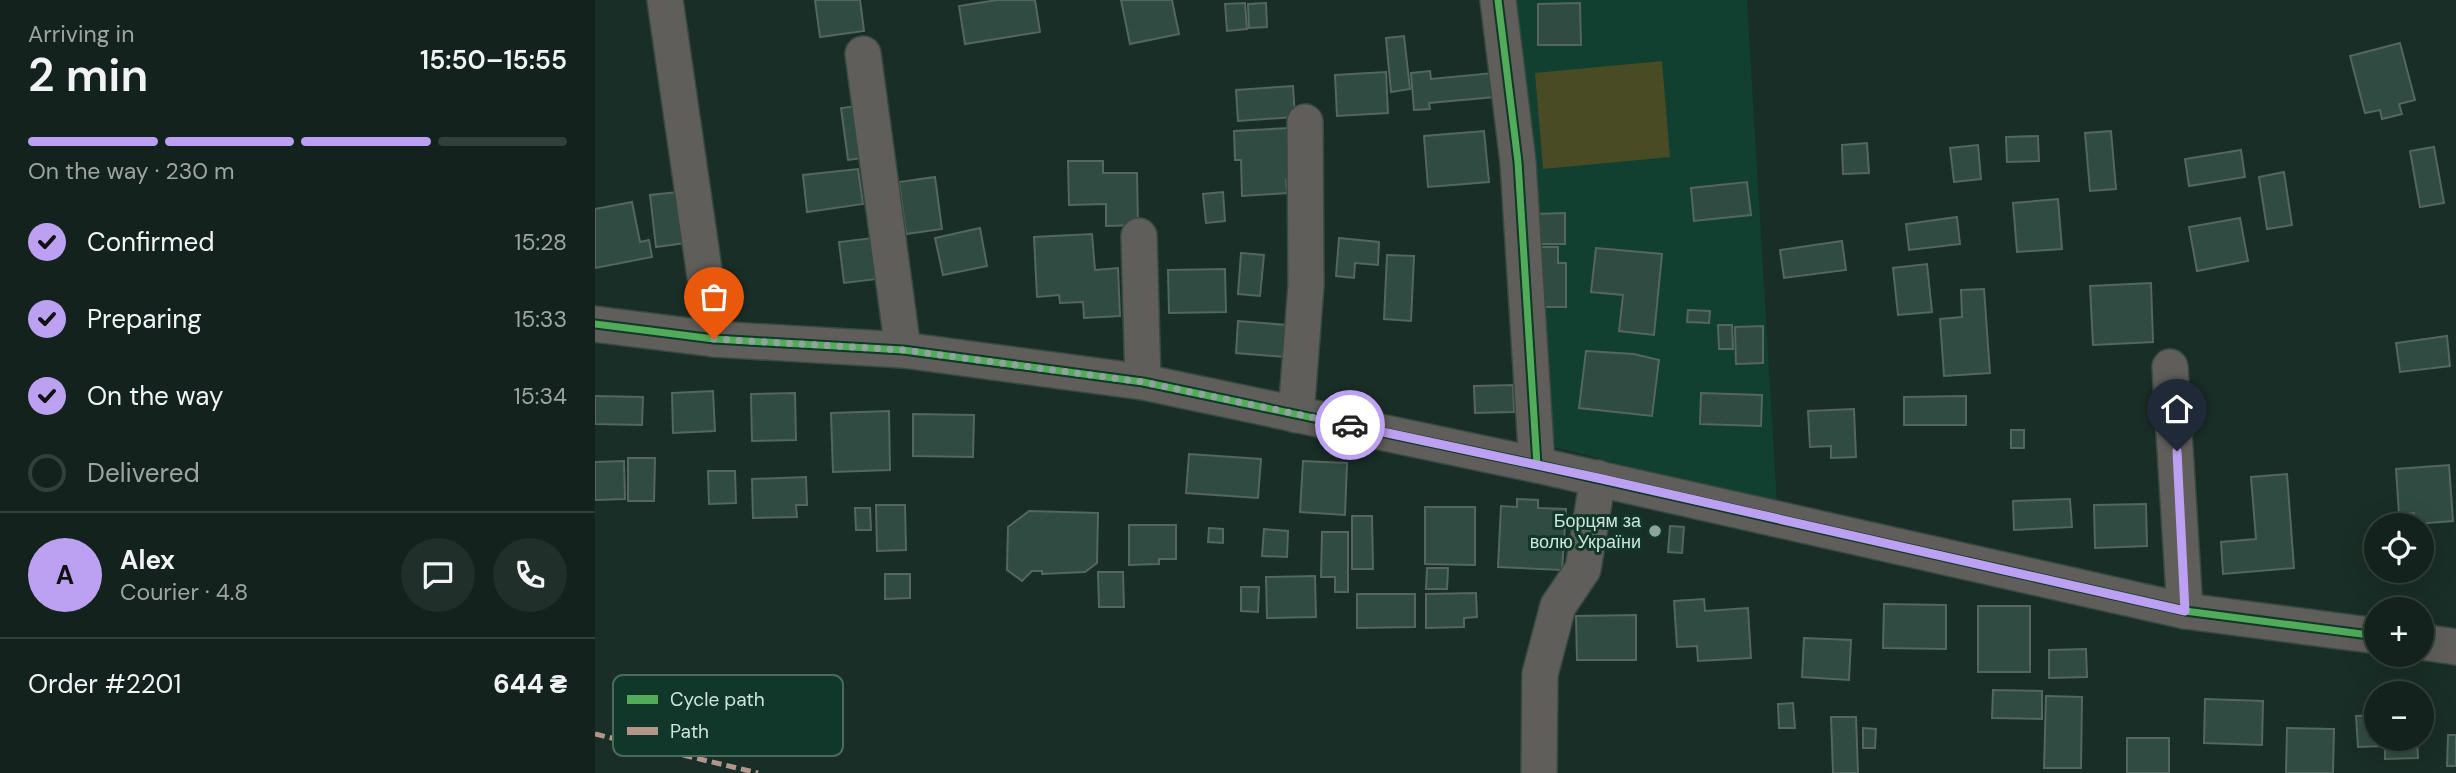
<!DOCTYPE html>
<meta charset="utf-8">
<style>
body{margin:0;font-family:"DM Sans",sans-serif;background:#202f29;color:#f1f3f6;height:100vh;display:flex;flex-direction:column;font-size:26px;white-space:nowrap}
*{box-sizing:border-box;margin:0}
p{font-size:23px;color:#9da4a3}
.icon{flex:none;width:38px;height:38px;fill:none;stroke:currentColor;stroke-width:2;stroke-linecap:round;stroke-linejoin:round}
.map{position:relative;flex:1;overflow:hidden}
.drawer{display:flex;flex-direction:column;background:#13221c;width:595px}
.drawer>*{flex:none}
.fabs{position:absolute;left:1769px;top:513px;display:grid;gap:14px}
.fabs a{display:grid;place-items:center;width:70px;height:70px;border-radius:50%;background:#13221c;box-shadow:0 7px 28px #0002,0 0 0 2px #323f3b;font-size:35px}
.pin{position:absolute;display:grid;place-items:center;width:60px;height:60px;color:#fff;margin:-72px -30px;border-radius:50% 50% 50% 0;rotate:-45deg;box-shadow:0 0 7px #0007}
.pin .icon{rotate:45deg}
.courier{position:absolute;display:grid;place-items:center;width:70px;height:70px;margin:-35px;border:5px solid #bca0f2;border-radius:50%;background:#fff;color:#222;box-shadow:0 2px 9px #0007}
.headline em{font-style:normal;font-weight:600}
.headline div{display:flex;flex-direction:column-reverse}
.headline{display:flex;align-items:center;justify-content:space-between;height:119px;padding:0 28px}
h1{font-size:46px;font-weight:600;line-height:52px}
.bar{display:grid;grid-template-columns:repeat(4,1fr);gap:10px 7px;align-content:center;height:84px;padding:0 28px}
.bar i{height:9px;border-radius:5px;background:#323f3b}
.bar .on{background:#bca0f2}
.bar p{grid-column:span 4}
.line{display:flex;align-items:center;gap:18px;padding:0 28px;border-top:2px solid #323f3b}
.line div{flex:1}
.round{display:grid;place-items:center;flex:none;width:74px;height:74px;border-radius:37px;background:#202f29}
ol{padding:0 28px;list-style:none}
li{display:flex;align-items:center;gap:21px;height:77px}
li p{margin-inline-start:auto}
li .icon{padding:7px;border-radius:50%;background:#bca0f2;color:#111;stroke-width:4}
li:last-child{color:#9da4a3}
li i{width:38px;height:38px;border:4px solid #323f3b;border-radius:50%}
main{display:flex;flex:1;min-height:0}
.map>svg:first-child{display:block}
.built{fill:#113f30}
.green{fill:#494b25}
.building{fill:#304b42;stroke:#54665f;stroke-width:2}
.lines{fill:none;stroke-linecap:round;stroke-linejoin:round}
.minor-casing{stroke:#384942;stroke-width:38}
.minor{stroke:#5f5e5a;stroke-width:35}
.quiet{stroke:#b2968c;stroke-width:5;stroke-dasharray:10 5;stroke-linecap:butt}
.cycleway-casing{stroke:#103729;stroke-width:11}
.cycleway{stroke:#51ab58;stroke-width:7}
.done{stroke:#8fa49c;stroke-width:7;stroke-dasharray:0 12.6}
.route{stroke:#bca0f2;stroke-width:9}
.poi-dot{fill:#8fa49c;stroke:#103729;stroke-width:2.5}
.labels{text-anchor:middle;stroke-width:6;stroke-linejoin:round;paint-order:stroke}
.poi-label{font-size:18px;fill:#cfe4db;stroke:#103729;text-anchor:end}
.key{fill:#103729;stroke:#496b5e;stroke-width:2}
.key-label{font-size:19px;fill:#cfe4db}
</style>
<main>
<section class="drawer">
<div class="headline"><div><h1>2 min</h1><p>Arriving in</p></div><em>15:50–15:55</em></div>
<div class="bar"><i class="on"></i><i class="on"></i><i class="on"></i><i></i><p>On the way · 230 m</p></div>
<ol>
<li><svg class="icon" aria-label="check" viewBox="0 0 24 24"><path d="M5 12l5 5 9-10"/></svg>Confirmed<p>15:28</p></li>
<li><svg class="icon" aria-label="check" viewBox="0 0 24 24"><path d="M5 12l5 5 9-10"/></svg>Preparing<p>15:33</p></li>
<li><svg class="icon" aria-label="check" viewBox="0 0 24 24"><path d="M5 12l5 5 9-10"/></svg>On the way<p>15:34</p></li>
<li><i></i>Delivered</li>
</ol>
<div class="line" style="height:126px"><b class="round" style="background:#bca0f2;color:#111">A</b><div><b>Alex</b><p>Courier · 4.8</p></div><a class="round"><svg class="icon" aria-label="chat" viewBox="0 0 24 24"><path d="M4 5h16v11H9l-5 4z"/></svg></a><a class="round"><svg class="icon" aria-label="phone" viewBox="0 0 24 24"><path d="M5 4h4l2 5-3 2q2 4 5 5l2-3 5 2v4C11 20 4 13 5 4z"/></svg></a></div>
<div class="line" style="height:91px"><div>Order #2201</div><b>644 ₴</b></div>
</section>
<div class="map">
<svg width="1861" height="773" viewBox="0 0 1861 773">
<rect width="100%" height="100%" fill="#192e26"/>
<path class="built" d="M912,0H1152L1182,504L951,445Z"/>
<path class="green" d="M1067,61L1075,157L948,169L940,73Z"/>
<g class="building">
<path d="M220,0H265L269,31L225,37Z"/>
<path d="M402,0H440L445,32L370,44L364,6Z"/>
<path d="M526,0H577L584,34L535,44Z"/>
<path d="M650,3L652,29L632,31L630,4Z"/>
<path d="M671,3L672,27L654,28L653,4Z"/>
<path d="M985,3L986,45H943V4Z"/>
<path d="M809,36L815,89L796,92L791,38Z"/>
<path d="M1805,43L1820,100L1804,104L1807,114L1787,119L1785,110L1770,113L1755,56Z"/>
<path d="M835,71L836,79L898,73L900,97L834,103L835,109L819,110L816,73Z"/>
<path d="M791,72L793,113L742,116L740,75Z"/>
<path d="M698,86L700,117L643,121L641,90Z"/>
<path d="M270,105L276,157L253,160L246,108Z"/>
<path d="M694,128L697,179L691,180L692,193L647,196L646,160H640L639,131Z"/>
<path d="M889,131L894,182L833,187L829,136Z"/>
<path d="M1516,131L1521,189L1495,191L1490,133Z"/>
<path d="M1443,136L1444,161L1412,162L1411,137Z"/>
<path d="M1272,143L1274,173L1248,174L1247,145Z"/>
<path d="M1383,145L1386,179L1359,182L1355,148Z"/>
<path d="M1839,147L1849,203L1825,207L1815,151Z"/>
<path d="M1646,150L1650,177L1594,186L1590,159Z"/>
<path d="M473,161H508V173H542L543,225L511,226V204L474,205Z"/>
<path d="M263,169L268,204L212,212L208,175Z"/>
<path d="M1689,172L1697,225L1672,229L1664,177Z"/>
<path d="M340,177L347,229L311,234L304,182Z"/>
<path d="M1152,182L1156,215L1099,221L1096,188Z"/>
<path d="M92,191L98,242L61,247L55,195Z"/>
<path d="M628,192L630,221L611,223L608,194Z"/>
<path d="M1463,199L1467,249L1422,252L1418,203Z"/>
<path d="M37,202L45,242L54,240L57,257L0,268V209Z"/>
<path d="M970,213V244H938L937,214Z"/>
<path d="M1362,217L1365,244L1314,250L1311,224Z"/>
<path d="M1645,218L1653,261L1602,271L1594,227Z"/>
<path d="M385,228L392,266L348,275L340,238Z"/>
<path d="M497,234L500,270L523,268L525,316L489,318L488,302L465,303L464,295L442,297L439,237Z"/>
<path d="M286,237L291,278L249,283L244,242Z"/>
<path d="M744,238L784,242L783,265L760,263L759,278L741,276Z"/>
<path d="M1247,241L1251,270L1189,278L1185,250Z"/>
<path d="M941,247H963V263H971V307H941Z"/>
<path d="M1001,248L1067,254L1059,335L1024,331L1028,295L996,292Z"/>
<path d="M646,253L669,255L665,296L643,294Z"/>
<path d="M792,255L819,256L816,321L789,319Z"/>
<path d="M1332,264L1337,312L1303,315L1298,268Z"/>
<path d="M630,269L631,312L574,313L573,270Z"/>
<path d="M1556,283L1558,342L1498,345L1495,286Z"/>
<path d="M1389,289L1395,373L1349,376L1345,319L1367,317L1366,290Z"/>
<path d="M1093,310L1115,311L1114,323L1092,322Z"/>
<path d="M643,321L704,326L701,358L641,353Z"/>
<path d="M1123,325H1137L1138,349H1124Z"/>
<path d="M1168,326V363L1141,364L1140,327Z"/>
<path d="M1852,336L1855,366L1805,372L1801,343Z"/>
<path d="M991,351L1039,354L1064,360L1057,416L984,408Z"/>
<path d="M918,385L919,412L880,413L879,386Z"/>
<path d="M118,391L120,431L78,433L77,393Z"/>
<path d="M200,393L201,440L157,441L156,394Z"/>
<path d="M1106,393L1167,395L1166,426L1105,424Z"/>
<path d="M0,396L48,397L47,425L0,424Z"/>
<path d="M1371,396V425H1309V397Z"/>
<path d="M1259,409L1261,457L1236,458V446L1215,447L1213,411Z"/>
<path d="M294,411L295,470L238,472L236,413Z"/>
<path d="M318,414L379,415L378,457L318,456Z"/>
<rect x="1416" y="430" width="13" height="18"/>
<path d="M594,454L666,459L663,498L591,493Z"/>
<path d="M33,458H60L59,501H33Z"/>
<path d="M29,461L30,499L0,500V462Z"/>
<path d="M708,461L752,463L750,515L705,512Z"/>
<path d="M1854,465L1858,521L1820,524L1819,513L1804,514L1801,469Z"/>
<path d="M113,471H140L141,503L114,504Z"/>
<path d="M1692,474L1699,568L1628,574L1626,542L1661,539L1656,477Z"/>
<path d="M211,477L212,505H201L202,517L158,518L157,479Z"/>
<path d="M922,499L943,500V508L971,509L967,570L903,567L906,506L922,507Z"/>
<path d="M1475,499L1477,527L1419,530L1418,501Z"/>
<path d="M1551,504L1552,546L1500,548L1499,505Z"/>
<path d="M281,505H310L311,550L282,551Z"/>
<path d="M830,507H880V565L830,564Z"/>
<path d="M260,508H275L276,530H261Z"/>
<path d="M434,511L503,513L502,563L490,572L447,574V571H437L427,581L412,570L413,527Z"/>
<path d="M757,516H777L778,569H757Z"/>
<path d="M534,525H581V559H564V564L534,565Z"/>
<path d="M1075,526L1089,527L1087,553L1073,552Z"/>
<path d="M614,528L628,529V543L613,542Z"/>
<path d="M669,529L693,531L692,557L667,556Z"/>
<path d="M727,532H753V592H740V577H726Z"/>
<path d="M832,568H853L852,589H831Z"/>
<path d="M503,572H528L529,607H504Z"/>
<path d="M290,574H315V598L290,599Z"/>
<path d="M720,576L721,617L672,618L671,577Z"/>
<path d="M646,587H664L663,612L646,611Z"/>
<path d="M881,593L882,617L869,618V627L831,628V594Z"/>
<path d="M762,594H820V627L762,628Z"/>
<path d="M1109,599L1110,611L1153,608L1156,658L1103,661L1102,646L1082,647L1079,601Z"/>
<path d="M1289,604L1351,605V649L1288,648Z"/>
<rect x="1383" y="606" width="52" height="66"/>
<path d="M1041,615V660H982L981,616Z"/>
<path d="M1209,638L1256,640L1254,680L1207,677Z"/>
<path d="M1491,649L1492,677L1454,678V650Z"/>
<path d="M1398,690L1447,691V719L1397,718Z"/>
<path d="M1451,696L1487,697L1486,768H1449Z"/>
<path d="M1610,699L1668,701L1667,745L1609,743Z"/>
<path d="M1198,703L1200,728H1184L1183,704Z"/>
<path d="M1782,715V738H1822L1823,758L1790,759V746L1763,747L1761,716Z"/>
<path d="M1236,717H1261L1263,773H1238Z"/>
<path d="M1268,728L1281,729L1280,748H1268Z"/>
<path d="M1692,728L1739,729L1738,773H1691Z"/>
<path d="M1853,735H1861V766H1852Z"/>
<rect x="1532" y="738" width="42" height="35"/>
</g>
<g class="lines">
<defs>
<g id="minor">
<path d="M70,0L119,339"/>
<path d="M903,0L923,162L942,465"/>
<path d="M268,54L308,350"/>
<path d="M544,236L548,382"/>
<path d="M0,324L119,339L308,350L548,382L942,465L1590,611L1782,636"/>
<path d="M1575,367L1590,611"/>
<path d="M701,415L711,285L710,122"/>
<path d="M1827,642L1861,647"/>
<path d="M944,773L945,674L963,606L988,569L1003,478"/>
</g>
</defs>
<use href="#minor" class="minor-casing"/>
<use href="#minor" class="minor"/>
<path class="quiet" d="M0,734L163,773"/>
<defs>
<g id="cycleway">
<path d="M903,0L923,162L942,465"/>
<path d="M0,324L119,339L308,350L548,382L942,465L1590,611L1782,636"/>
</g>
</defs>
<use href="#cycleway" class="cycleway-casing"/>
<use href="#cycleway" class="cycleway"/>
</g>
<g class="lines">
<path class="done" d="M119,339L308,350L548,382L755,425"/>
<path class="route" d="M755,425L1003,478L1590,611L1582,451"/>
</g>
<circle class="poi-dot" cx="1060" cy="531" r="7"/>
<g class="labels">
<g class="poi-label">
<text x="1046" y="527">Борцям за<tspan x="1046" dy="21">волю України</tspan></text>
</g>
</g>
<rect x="18" y="675" width="230" height="81" rx="10" class="key"/>
<rect x="32" y="695" width="31" height="9" fill="#51ab58"/>
<rect x="32" y="727" width="31" height="8" fill="#b2968c"/>
<g class="key-label">
<text x="75" y="706">Cycle path</text>
<text x="75" y="738">Path</text>
</g>
</svg>
<div class="fabs">
<a><svg class="icon" aria-label="locate" viewBox="0 0 24 24"><circle cx="12" cy="12" r="6"/><path d="M12 2v4M12 18v4M2 12h4M18 12h4"/></svg></a>
<a>+</a>
<a>−</a>
</div>
<div class="pin" style="left:119px;top:339px;background:#ea580c"><svg class="icon" aria-label="bag" viewBox="0 0 24 24"><path d="M5 8h14l-1 12H6zM9 8a3 3 0 0 1 6 0"/></svg></div>
<div class="pin" style="left:1582px;top:451px;background:#1f2937"><svg class="icon" aria-label="home" viewBox="0 0 24 24"><path d="M3 11l9-7 9 7M6 9v11h12V9"/></svg></div>
<div class="courier" style="left:755px;top:425px"><svg class="icon" aria-label="car" viewBox="0 0 24 24"><path d="M5 17H2v-5l4-1 3-4h7l3 4 3 1v5h-3M9 17h6M6 11h13"/><circle cx="7" cy="17" r="2"/><circle cx="17" cy="17" r="2"/></svg></div>
</div>
</main>
